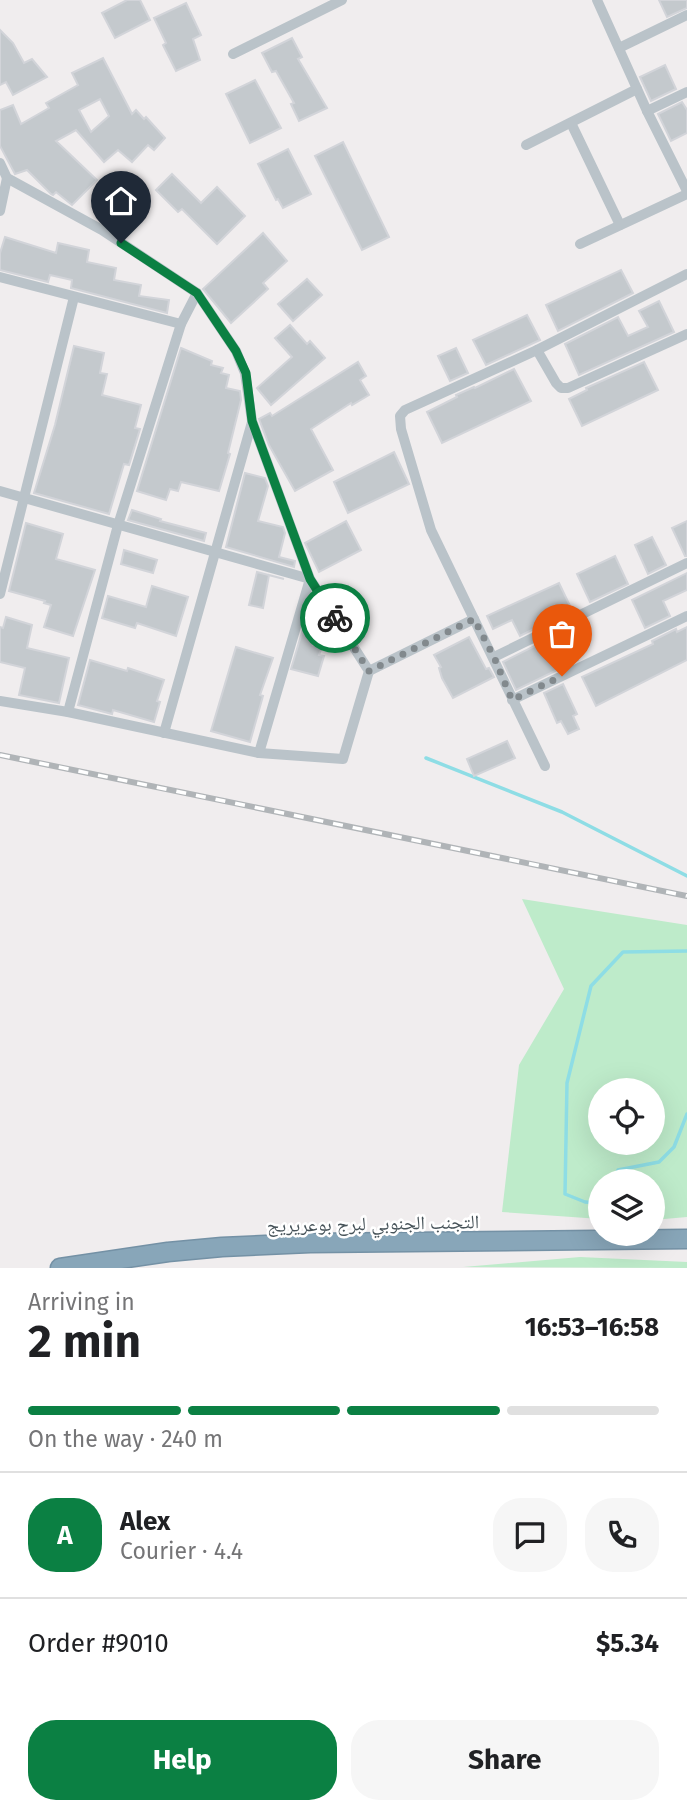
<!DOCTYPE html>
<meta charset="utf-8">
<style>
body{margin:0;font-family:"Fira Sans","Noto Naskh Arabic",sans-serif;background:#f6f6f6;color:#202124;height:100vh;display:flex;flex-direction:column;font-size:26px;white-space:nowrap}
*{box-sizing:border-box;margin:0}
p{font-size:23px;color:#757577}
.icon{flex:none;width:38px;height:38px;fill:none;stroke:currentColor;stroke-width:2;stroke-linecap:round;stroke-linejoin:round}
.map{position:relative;height:1268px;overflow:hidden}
.side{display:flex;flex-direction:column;background:#fff;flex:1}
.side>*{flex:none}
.fabs{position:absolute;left:588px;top:1078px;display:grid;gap:14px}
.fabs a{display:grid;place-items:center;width:77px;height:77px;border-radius:50%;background:#fff;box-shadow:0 7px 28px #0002;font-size:35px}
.pin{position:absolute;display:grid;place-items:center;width:60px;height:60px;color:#fff;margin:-72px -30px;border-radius:50% 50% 50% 0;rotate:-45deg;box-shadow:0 0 7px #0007}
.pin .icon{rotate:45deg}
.courier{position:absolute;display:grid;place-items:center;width:70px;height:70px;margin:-35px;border:5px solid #0b8043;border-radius:50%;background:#fff;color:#222;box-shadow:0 2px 9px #0007}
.overview em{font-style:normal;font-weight:700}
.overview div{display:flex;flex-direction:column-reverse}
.overview{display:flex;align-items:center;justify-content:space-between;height:119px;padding:0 28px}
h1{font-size:46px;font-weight:700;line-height:52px}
.bar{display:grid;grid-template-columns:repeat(4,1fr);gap:10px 7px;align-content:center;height:84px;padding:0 28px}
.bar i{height:9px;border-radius:5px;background:#e0e0e0}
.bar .active{background:#0b8043}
.bar p{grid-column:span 4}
.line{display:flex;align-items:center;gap:18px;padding:0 28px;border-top:2px solid #e0e0e0}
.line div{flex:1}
.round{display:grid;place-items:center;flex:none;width:74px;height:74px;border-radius:28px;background:#f6f6f6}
.button{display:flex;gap:14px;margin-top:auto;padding:14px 28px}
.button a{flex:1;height:80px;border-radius:28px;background:#0b8043;color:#fff;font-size:28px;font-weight:700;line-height:80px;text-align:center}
.button a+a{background:#f6f6f6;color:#202124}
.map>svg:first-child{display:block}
.green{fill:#beebca;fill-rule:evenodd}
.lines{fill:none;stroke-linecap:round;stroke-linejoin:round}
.stream{stroke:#8edde5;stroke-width:3.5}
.building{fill:#c4c9cd;stroke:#d2d4d9;stroke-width:2;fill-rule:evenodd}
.highway-casing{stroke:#7491a5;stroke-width:21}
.street{stroke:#bac3c9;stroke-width:10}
.highway{stroke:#88a6b9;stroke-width:18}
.rail-casing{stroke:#b0b4b7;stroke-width:6}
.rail{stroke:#fff;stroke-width:3.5;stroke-dasharray:10;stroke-linecap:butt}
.done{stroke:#82898d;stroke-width:7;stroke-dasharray:0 12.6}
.route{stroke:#0b8043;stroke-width:9}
.labels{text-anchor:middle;stroke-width:5;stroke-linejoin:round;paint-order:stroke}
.street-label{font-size:19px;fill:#475359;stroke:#fff}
</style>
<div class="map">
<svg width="687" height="1268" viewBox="0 0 687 1268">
<rect width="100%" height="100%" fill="#f0edee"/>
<g class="green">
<path d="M522,899L687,925V1217L653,1220V1181H600V1219L502,1212L519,1065L564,989ZM600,1090H653V1143H600Z"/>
<path d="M580,1257L687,1262V1268L463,1267Z"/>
</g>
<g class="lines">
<g class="stream">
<path d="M426,758L562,812L687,876"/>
<path d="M612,1181L618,1170L659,1162L674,1147L687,1114"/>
<path d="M600,1200L598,1203L585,1202L565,1194L567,1083L591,986L623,952L687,951"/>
</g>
</g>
<g class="building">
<path d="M127,0H140L150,20L115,38L102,13Z"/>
<path d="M659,0H687V8L667,17Z"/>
<path d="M186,3L201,35L193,39L200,60L176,71L163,45L166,43L154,18Z"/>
<path d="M0,30L13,43L24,63L32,59L47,77L13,95L6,82L0,85Z"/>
<path d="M292,38L302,57L298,59L327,108L299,121L291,104L294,103L276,71L272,72L262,53Z"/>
<path d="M103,58L132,114L136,110L144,119L146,117L165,138L154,150L148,145L132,162L118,150L104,162L76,130L56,141L97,180L72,205L56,192L53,195L51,194L27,170L15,174L0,146V110L13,105L21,124L49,108L46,103L78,85L72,73ZM100,99L109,116L91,132L79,110Z"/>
<path d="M665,65L676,89L651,101L640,77Z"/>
<path d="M255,80L281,128L250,143L226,94Z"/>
<path d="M682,102L687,110V133L671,141L658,114Z"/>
<path d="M343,142L389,237L362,250L315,156Z"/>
<path d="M288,149L311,194L283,208L278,199L276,200L258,164Z"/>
<path d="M172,174L201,203L217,187L245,216L217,244L182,209L178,212L156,190Z"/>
<path d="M263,233L287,261L263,283L268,289L231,323L203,289Z"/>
<path d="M5,237L56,253L58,243L89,250L87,262L116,268L114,280L141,285L139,296L169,300L167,313L71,288L72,280L50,275L48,282L0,270V253Z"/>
<path d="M621,270L633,293L558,331L546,305Z"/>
<path d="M307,279L322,295L293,321L278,304Z"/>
<path d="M659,301L674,332L579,375L565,344L618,317L628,336L648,327L639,311Z"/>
<path d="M527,315L540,340L486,365L473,340Z"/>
<path d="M290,325L307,344L310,341L325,358L271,405L257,388L292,357L275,338Z"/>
<path d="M74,346L104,353L100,373L107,374L102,395L141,405L135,428L140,429L129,465L124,464L109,514L34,493L55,425Z"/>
<path d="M181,348L212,361L211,365L223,368L221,373L229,375L226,388L240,391L241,400L228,453L230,454L219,491L181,482L178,491L170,489L166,500L137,491Z"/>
<path d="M456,348L468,373L450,381L438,356Z"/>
<path d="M358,362L366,376L360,380L369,395L352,405L351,403L311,429L333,470L295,491L269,445L259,419L270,413L272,416Z"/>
<path d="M644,362L658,390L582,426L569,399L587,390L586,388Z"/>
<path d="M514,369L531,401L442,443L427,412L457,397L456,395L474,387L475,388Z"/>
<path d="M394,452L409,484L348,513L334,482Z"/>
<path d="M245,473L265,478L268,486L258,521L283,527L285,533L279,557L295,561L294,567L226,547Z"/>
<path d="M132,510L161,519L160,521L206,533L204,541L128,520Z"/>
<path d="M346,521L361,550L319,572L305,543Z"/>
<path d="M687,521V556H685L672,528Z"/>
<path d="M26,523L63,534L56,559L95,570L73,636L44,627L51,605L44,603L45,601L9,591Z"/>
<path d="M652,537L666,565L648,574L635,545Z"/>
<path d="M124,550L157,560L153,573L121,564Z"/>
<path d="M615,556L628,584L590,602L577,574Z"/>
<path d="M257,572L284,579L269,575L263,608L249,605Z"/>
<path d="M687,573V590L663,601L670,616L645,628L632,600Z"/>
<path d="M559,583L572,610L520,636L512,620L493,629L487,616Z"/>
<path d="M152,586L188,597L176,636L137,623L135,628L102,618L108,596L146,607Z"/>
<path d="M6,617L32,625L27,648L69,658L59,703L19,695L25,668L0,662V627L3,628Z"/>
<path d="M687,627V660L596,706L582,677L653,644L652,641L676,629L677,632Z"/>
<path d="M303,629L317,632L313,645L322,647L319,655L324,656L318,676L291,669Z"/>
<path d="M564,631L578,660L516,690L503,662Z"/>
<path d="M469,637L486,669L489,668L494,677L453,698L442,678L439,668L441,667L434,655Z"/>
<path d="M236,647L273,658L260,695L263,696L250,742L211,731Z"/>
<path d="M90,660L127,671L128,668L164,680L157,701L160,702L154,722L113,710L112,714L78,705Z"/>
<path d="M563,684L577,714L573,716L579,729L568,734L561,721L557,723L544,693Z"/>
<path d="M507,741L515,758L474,776L467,759Z"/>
</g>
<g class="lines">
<defs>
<path id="highway" d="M60,1268L168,1252L222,1247L310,1243L687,1239"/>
</defs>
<use href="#highway" class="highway-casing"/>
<g class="street">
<path d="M597,0L647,111L687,191"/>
<path d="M619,48L687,15"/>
<path d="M233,54L342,0"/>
<path d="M647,111L687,92"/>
<path d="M571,123L620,225"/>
<path d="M526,145L637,89"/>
<path d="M0,163L7,178L102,230L197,293L236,351L245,373L252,421L310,579L369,671L343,759L259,753L68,712L0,701"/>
<path d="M0,211L7,178"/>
<path d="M580,244L687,194"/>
<path d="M0,277L181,324"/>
<path d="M537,350L556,383L561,388H568L687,334"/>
<path d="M0,491L310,579L259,753"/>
<path d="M0,594L74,297"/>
<path d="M494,657L687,563"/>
<path d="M369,671L474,619"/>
<path d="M512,700L687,616"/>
<path d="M68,712L118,525L181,324L197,293"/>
<path d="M164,733L252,422"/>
<path d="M545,766L431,530L401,429L400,416L405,410L537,350L687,274"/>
</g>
<use href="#highway" class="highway"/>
<defs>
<path id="rail" d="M0,755L687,896"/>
</defs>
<use href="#rail" class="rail-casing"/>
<use href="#rail" class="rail"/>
</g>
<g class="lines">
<path class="done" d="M335,618L369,671L474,619L494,657L512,700L562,676"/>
<path class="route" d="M121,243L197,293L236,351L246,373L252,421L302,557L310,579L335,618"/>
</g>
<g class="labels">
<g class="street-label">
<text transform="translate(373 1223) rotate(-1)" y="7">التجنب الجنوبي لبرج بوعريريج</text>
</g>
</g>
</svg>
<div class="fabs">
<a><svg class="icon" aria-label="locate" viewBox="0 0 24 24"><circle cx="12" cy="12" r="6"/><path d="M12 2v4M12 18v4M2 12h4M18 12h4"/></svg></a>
<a><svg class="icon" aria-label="layers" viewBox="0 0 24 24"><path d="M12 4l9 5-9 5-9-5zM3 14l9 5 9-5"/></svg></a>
</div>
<div class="pin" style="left:562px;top:676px;background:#ea580c"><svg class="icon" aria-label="bag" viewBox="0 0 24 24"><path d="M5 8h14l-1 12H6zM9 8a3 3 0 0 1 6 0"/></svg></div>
<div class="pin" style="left:121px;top:243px;background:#1f2937"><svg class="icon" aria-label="home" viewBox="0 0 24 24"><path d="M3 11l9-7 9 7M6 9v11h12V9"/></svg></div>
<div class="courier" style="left:335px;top:618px"><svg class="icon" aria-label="bike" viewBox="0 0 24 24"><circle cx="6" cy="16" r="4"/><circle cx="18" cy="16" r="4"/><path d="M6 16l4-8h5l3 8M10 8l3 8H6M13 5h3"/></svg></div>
</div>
<section class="side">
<div class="overview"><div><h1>2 min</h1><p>Arriving in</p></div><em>16:53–16:58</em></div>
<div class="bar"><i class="active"></i><i class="active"></i><i class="active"></i><i></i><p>On the way · 240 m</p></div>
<div class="line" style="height:126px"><b class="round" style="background:#0b8043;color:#fff">A</b><div><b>Alex</b><p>Courier · 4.4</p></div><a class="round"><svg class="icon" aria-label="chat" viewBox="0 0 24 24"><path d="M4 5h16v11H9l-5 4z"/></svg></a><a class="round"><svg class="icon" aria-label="phone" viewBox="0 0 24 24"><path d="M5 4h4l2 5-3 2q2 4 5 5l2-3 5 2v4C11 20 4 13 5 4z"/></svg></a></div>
<div class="line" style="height:91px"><div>Order #9010</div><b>$5.34</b></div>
<div class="button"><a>Help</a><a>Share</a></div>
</section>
